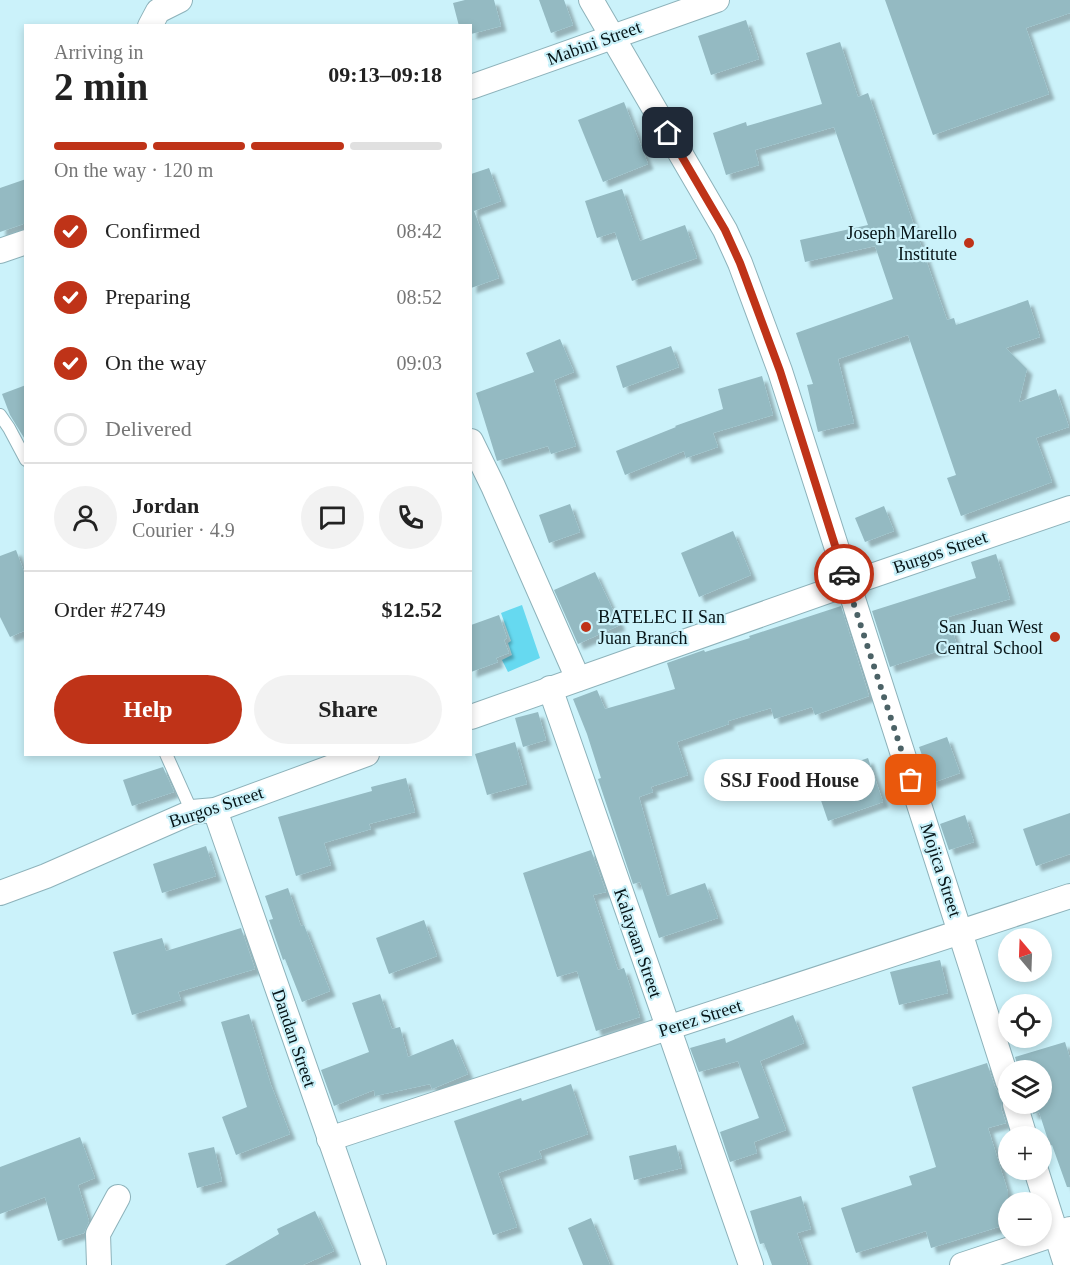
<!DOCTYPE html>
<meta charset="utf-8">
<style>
body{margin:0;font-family:"Times New Roman",serif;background:#f2f2f2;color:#222;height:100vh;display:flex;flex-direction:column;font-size:22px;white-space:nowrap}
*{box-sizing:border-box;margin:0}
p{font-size:20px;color:#767676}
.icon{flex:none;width:33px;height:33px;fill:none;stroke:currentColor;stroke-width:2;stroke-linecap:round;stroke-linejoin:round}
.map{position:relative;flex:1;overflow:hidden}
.details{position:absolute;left:24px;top:24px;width:448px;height:732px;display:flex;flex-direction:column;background:#fff;border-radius:0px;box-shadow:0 3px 9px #0003}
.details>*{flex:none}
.needle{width:39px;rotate:341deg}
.controls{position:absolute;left:998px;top:928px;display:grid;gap:12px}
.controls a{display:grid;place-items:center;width:54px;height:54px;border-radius:50%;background:#fff;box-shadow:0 3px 9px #0003;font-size:30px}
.pin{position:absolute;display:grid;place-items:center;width:51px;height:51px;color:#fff;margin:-26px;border-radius:12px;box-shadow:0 3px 9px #0006}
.courier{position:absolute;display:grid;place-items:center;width:60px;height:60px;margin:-30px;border:4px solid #bf3318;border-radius:50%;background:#fff;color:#222;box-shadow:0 2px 8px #0007}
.bubble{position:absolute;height:42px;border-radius:21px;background:#fff;box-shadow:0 3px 9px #0003;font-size:20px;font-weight:600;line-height:42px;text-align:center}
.summary em{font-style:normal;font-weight:600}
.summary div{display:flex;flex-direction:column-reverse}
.summary{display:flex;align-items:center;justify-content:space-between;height:102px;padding:0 30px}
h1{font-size:39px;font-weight:600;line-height:45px}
.bar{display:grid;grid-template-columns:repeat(4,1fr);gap:9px 6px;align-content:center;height:72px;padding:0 30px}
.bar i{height:8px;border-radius:4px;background:#e0e0e0}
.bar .on{background:#bf3318}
.bar p{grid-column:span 4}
.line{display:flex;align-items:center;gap:15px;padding:0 30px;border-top:2px solid #e0e0e0}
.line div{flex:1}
.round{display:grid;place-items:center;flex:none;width:63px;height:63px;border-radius:32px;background:#f2f2f2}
ol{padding:0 30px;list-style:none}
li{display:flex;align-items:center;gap:18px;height:66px}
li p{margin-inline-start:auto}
li .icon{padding:6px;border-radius:50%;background:#bf3318;color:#fff;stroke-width:4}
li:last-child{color:#767676}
li i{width:33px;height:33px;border:3px solid #e0e0e0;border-radius:50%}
.cta{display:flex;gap:12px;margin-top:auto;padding:12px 30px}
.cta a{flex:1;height:69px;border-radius:36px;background:#bf3318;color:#fff;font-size:24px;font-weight:600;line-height:69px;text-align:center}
.cta a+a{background:#f2f2f2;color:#222}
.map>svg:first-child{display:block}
.green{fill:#66d9f0}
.building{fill:#94bac2;filter:url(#shadow)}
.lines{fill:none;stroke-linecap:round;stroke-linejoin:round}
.service-casing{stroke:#8db2ba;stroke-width:14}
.minor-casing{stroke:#8db2ba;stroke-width:26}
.service{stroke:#fff;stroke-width:12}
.minor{stroke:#fff;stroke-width:24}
.done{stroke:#4b6266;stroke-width:6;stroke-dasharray:0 10.8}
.route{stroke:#bf3318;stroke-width:8}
.poi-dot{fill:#bf3318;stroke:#cbf2fa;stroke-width:2}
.labels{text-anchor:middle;stroke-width:4.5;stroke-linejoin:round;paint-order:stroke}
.street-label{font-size:18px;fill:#061417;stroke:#cbf2fa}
.poi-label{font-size:18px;fill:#061417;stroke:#cbf2fa;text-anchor:end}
</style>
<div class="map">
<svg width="1070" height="1265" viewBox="0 0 1070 1265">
<defs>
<filter id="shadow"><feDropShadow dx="5.5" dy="5.5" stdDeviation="1.5" flood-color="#0004"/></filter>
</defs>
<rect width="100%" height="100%" fill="#cbf2fa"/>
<path class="green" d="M522,605L540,658L508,672L502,660L512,655L508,643L511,641L501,613Z"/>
<g class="building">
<path d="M465,0H494L501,26L471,34V26H459L453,3Z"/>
<path d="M539,0H564L573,25L551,33Z"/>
<path d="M885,0H1070V13L1026,28L1049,94L933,135Z"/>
<path d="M746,20L759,59L711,75L698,36Z"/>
<path d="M840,42L858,97L868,93L947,320L954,318L956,325L1028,300L1040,337L1006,348L1027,369L1019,402L1056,389L1069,427L1036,438L1052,482L961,516L947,478L956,475L908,335L838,359L854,423L818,432L807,385L813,384L796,333L893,299L875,246L805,262L800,240L868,225L834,127L755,150L759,165L726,175L713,133L746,122L747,126L822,104L806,53Z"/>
<path d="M624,102L648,164L603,182L578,120Z"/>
<path d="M489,168L501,201L474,211L499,278L471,288V174Z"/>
<path d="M26,179V223L0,232V188Z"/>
<path d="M622,189L640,241L685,225L697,258L632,281L615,232L597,238L585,201Z"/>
<path d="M560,339L574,372L554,380L576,446L551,454L548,446L497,461L476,393L534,372L526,353Z"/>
<path d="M671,346L679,367L623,388L616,366Z"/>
<path d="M762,376L773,415L713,433L718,447L686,458L684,451L625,475L616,451L676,427L675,426L723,409L718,389Z"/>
<path d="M26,385V441L10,415L2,394Z"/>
<path d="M570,504L580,532L549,543L539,515Z"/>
<path d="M884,506L894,531L865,542L855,518Z"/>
<path d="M733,531L751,575L699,597L681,553Z"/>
<path d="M16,550L26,577V630L10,637L0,617V556Z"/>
<path d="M996,554L1010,599L948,617L957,645L890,667L872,611L976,578L971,562Z"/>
<path d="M595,572L620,625L578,644L554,590Z"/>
<path d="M841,606L869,696L815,715L812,707L774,719L771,708L728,721L729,724L677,742L688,775L651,787L653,792L639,797L667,896L705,883L718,918L659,938L640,882L633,884L598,779L601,778L587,734L573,699L597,690L605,709L675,689L667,663L704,650L705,652L750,638L749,636Z"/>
<path d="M499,615L507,638L504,640L509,653L496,658L498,662L471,672V625Z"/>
<path d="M538,712L546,740L523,747L515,718Z"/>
<path d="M947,737L960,773L932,783L919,747Z"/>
<path d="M515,742L527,784L487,795L475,754Z"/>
<path d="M868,758L883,802L828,821L813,777Z"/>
<path d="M163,767L174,792L132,806L123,780Z"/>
<path d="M406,778L415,812L369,824L371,829L324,843L331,865L296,876L278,817L372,791L371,787Z"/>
<path d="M1070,813V854L1036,866L1023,829Z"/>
<path d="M965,815L974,842L949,850L940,824Z"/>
<path d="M206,846L216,876L162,893L153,864Z"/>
<path d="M591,850L606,892L593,895L618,970L624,968L640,1017L596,1031L577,971L557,977L523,873Z"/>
<path d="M288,888L301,926L304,925L330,991L302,1002L285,959L283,960L269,920L273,919L265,896Z"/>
<path d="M424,920L437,956L389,974L376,938Z"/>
<path d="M241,928L255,969L178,992L181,1000L132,1015L113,952L162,938L166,951Z"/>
<path d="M940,960L948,993L899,1005L890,972Z"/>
<path d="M380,994L392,1029L400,1027L408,1057L453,1039L468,1074L432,1089L430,1084L375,1096L374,1090L334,1106L321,1070L369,1052L352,1003Z"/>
<path d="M249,1014L271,1085L290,1134L236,1155L222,1117L247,1107L221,1022Z"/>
<path d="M793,1015L804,1043L760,1061L786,1130L754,1142L757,1153L730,1162L720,1132L759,1118L738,1061L699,1072L690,1048L725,1038L726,1043Z"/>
<path d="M1065,1042L1070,1058V1187H1067L1052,1145L1050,1146L1039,1112L1033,1114L1030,1104H1041V1071H1019L1015,1057Z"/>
<path d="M987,1063L995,1087L998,1092L1004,1095L1001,1108L1006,1123L988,1128L1008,1192V1224L931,1248L926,1231L856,1253L841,1208L912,1185L909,1176L936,1167L912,1087Z"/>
<path d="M571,1084L588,1134L539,1151L542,1158L498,1173L517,1227L493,1235L454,1121L521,1098L522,1101Z"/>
<path d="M80,1137L95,1178L78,1185L89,1221L84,1233L58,1241L45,1197L0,1214V1167Z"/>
<path d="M676,1145L682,1168L634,1180L629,1156Z"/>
<path d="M214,1147L222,1181L197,1188L188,1153Z"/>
<path d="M801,1196L811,1229L797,1233L808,1265H772L764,1243L760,1244L750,1211Z"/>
<path d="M315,1211L334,1251L303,1265H225L279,1234L277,1229Z"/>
<path d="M591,1218L610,1265H583L568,1228Z"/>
</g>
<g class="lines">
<defs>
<g id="service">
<path d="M0,415L9,428L26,460"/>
<path d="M166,754L192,812"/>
</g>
<g id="minor">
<path d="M591,0L725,230L740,263L780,371L1008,1082"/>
<path d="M150,26L158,11L180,0"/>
<path d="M471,87L717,0"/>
<path d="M0,251L26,242"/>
<path d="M471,441L493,486L578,679"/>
<path d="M550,688L751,1265"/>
<path d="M471,717L848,584L1070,508"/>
<path d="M215,810L374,1265"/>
<path d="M0,893L46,876L192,812L215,810L367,754"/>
<path d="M1015,1104L1025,1137"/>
<path d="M329,1139L1070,896"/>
<path d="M1036,1170L1066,1265"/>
<path d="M99,1265L98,1234L118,1197"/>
<path d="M962,1265L1070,1229"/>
</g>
</defs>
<use href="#service" class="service-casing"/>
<use href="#minor" class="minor-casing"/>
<use href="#service" class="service"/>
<use href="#minor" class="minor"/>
</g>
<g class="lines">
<path class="done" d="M844,574L911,780"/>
<path class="route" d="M668,133L725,230L740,263L780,371L844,574"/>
</g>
<g class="poi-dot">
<circle cx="969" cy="243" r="6"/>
<circle cx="586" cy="627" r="6"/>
<circle cx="1055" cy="637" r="6"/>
</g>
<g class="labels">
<g class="street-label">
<text transform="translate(594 43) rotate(-20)" y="6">Mabini Street</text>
<text transform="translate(940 552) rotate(-19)" y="6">Burgos Street</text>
<text transform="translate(216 807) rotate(-18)" y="6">Burgos Street</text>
<text transform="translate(941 870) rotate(72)" y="6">Mojica Street</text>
<text transform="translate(638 943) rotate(71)" y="6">Kalayaan Street</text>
<text transform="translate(700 1018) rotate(-18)" y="6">Perez Street</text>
<text transform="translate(294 1038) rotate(71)" y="6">Dandan Street</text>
</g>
<g class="poi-label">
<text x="957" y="239">Joseph Marello<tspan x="957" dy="21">Institute</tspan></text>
<text x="598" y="623" text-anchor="start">BATELEC II San<tspan x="598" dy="21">Juan Branch</tspan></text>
<text x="1043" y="633">San Juan West<tspan x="1043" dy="21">Central School</tspan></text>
</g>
</g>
</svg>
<div class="controls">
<a><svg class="needle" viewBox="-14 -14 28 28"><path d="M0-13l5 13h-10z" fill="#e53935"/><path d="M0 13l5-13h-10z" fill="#767676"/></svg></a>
<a><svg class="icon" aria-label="locate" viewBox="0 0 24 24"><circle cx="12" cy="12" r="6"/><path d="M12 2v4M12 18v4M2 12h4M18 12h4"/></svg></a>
<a><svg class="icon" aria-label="layers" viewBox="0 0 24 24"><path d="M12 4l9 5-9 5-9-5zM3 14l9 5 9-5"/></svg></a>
<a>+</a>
<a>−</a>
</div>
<div class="pin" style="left:911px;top:780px;background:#ea580c"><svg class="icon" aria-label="bag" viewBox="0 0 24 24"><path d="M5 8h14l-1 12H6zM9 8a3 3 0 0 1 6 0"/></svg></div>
<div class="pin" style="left:668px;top:133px;background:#1f2937"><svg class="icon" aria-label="home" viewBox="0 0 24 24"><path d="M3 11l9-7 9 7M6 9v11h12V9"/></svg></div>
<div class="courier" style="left:844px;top:574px"><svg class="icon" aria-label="car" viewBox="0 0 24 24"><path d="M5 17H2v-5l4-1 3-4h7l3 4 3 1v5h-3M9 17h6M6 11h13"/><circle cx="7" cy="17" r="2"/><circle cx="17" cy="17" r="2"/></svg></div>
<div class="bubble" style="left:704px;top:759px;width:171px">SSJ Food House</div>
<section class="details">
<div class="summary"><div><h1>2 min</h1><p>Arriving in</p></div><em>09:13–09:18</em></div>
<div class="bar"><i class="on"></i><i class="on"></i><i class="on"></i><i></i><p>On the way · 120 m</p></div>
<ol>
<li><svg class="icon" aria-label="check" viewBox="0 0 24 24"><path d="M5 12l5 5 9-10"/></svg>Confirmed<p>08:42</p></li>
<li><svg class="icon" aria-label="check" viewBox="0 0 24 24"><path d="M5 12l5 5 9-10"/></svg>Preparing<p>08:52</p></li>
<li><svg class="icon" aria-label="check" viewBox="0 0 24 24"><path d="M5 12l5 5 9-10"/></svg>On the way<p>09:03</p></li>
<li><i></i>Delivered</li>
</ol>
<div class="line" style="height:108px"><a class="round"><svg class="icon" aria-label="person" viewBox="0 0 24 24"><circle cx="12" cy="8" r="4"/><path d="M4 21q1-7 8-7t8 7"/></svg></a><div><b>Jordan</b><p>Courier · 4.9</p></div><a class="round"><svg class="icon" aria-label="chat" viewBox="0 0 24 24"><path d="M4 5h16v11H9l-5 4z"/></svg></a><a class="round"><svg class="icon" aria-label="phone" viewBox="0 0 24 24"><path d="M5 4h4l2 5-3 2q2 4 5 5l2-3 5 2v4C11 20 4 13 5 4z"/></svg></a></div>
<div class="line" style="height:78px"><div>Order #2749</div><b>$12.52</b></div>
<div class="cta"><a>Help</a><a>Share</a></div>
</section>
</div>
